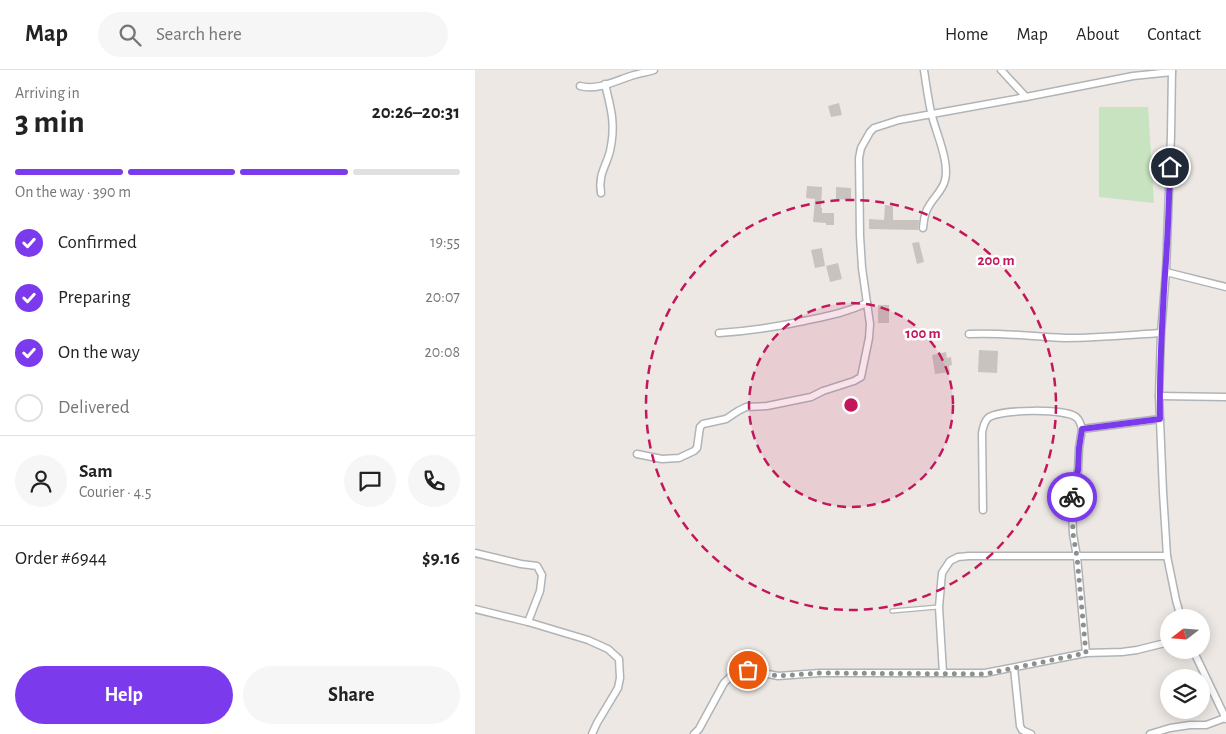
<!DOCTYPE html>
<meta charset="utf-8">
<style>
body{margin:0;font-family:"Alegreya Sans",sans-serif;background:#f6f6f6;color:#222;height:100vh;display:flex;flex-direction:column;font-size:19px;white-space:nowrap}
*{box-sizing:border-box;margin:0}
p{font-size:16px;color:#767676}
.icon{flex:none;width:28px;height:28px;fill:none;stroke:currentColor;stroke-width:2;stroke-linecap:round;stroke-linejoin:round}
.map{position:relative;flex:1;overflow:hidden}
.side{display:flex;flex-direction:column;background:#fff;width:475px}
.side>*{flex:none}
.needle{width:32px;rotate:253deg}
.fabs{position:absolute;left:685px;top:539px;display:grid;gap:10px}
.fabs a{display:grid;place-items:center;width:50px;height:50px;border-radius:50%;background:#fff;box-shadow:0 2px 12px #0003;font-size:25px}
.pin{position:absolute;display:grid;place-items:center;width:42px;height:42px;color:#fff;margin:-21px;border:2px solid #fff;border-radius:50%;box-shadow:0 1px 5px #0007}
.courier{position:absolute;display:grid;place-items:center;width:50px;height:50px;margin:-25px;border:4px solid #7c3aed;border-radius:50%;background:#fff;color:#222;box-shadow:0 1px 6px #0007}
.headline em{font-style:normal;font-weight:700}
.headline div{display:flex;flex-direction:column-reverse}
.headline{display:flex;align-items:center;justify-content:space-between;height:85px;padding:0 15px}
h1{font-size:32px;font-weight:700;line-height:38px}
.bar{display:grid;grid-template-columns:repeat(4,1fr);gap:8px 5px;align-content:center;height:60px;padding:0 15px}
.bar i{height:6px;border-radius:4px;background:#e0e0e0}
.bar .on{background:#7c3aed}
.bar p{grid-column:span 4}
.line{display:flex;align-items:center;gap:12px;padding:0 15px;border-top:1px solid #e0e0e0}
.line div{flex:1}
.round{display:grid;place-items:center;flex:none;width:52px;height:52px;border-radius:26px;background:#f6f6f6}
ol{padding:0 15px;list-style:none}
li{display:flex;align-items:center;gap:15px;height:55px}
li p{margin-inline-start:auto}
li .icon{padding:5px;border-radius:50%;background:#7c3aed;color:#fff;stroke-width:4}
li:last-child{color:#767676}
li i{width:28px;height:28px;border:2px solid #e0e0e0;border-radius:50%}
.cta{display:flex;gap:10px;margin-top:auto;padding:10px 15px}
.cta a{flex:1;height:58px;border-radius:30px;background:#7c3aed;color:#fff;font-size:20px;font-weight:700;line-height:58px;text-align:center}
.cta a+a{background:#f6f6f6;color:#222}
header{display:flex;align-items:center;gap:30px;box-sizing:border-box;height:70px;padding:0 25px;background:#fff;border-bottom:1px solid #e0e0e0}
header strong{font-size:24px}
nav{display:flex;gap:28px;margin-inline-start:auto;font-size:18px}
.search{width:350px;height:45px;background:#f6f6f6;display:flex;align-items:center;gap:12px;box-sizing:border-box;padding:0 18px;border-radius:28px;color:#767676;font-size:19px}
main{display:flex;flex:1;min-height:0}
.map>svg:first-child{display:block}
.green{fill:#c7e3c0}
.building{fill:#c8c3bf}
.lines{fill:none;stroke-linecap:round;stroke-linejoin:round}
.lane-casing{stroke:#b0b4b7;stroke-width:5.5}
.street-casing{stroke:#b0b4b7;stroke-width:9}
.lane{stroke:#fff;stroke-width:3}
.street{stroke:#fff;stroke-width:6}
.done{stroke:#8e908f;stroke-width:5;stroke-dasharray:0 9}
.route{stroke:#7c3aed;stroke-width:6}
.ring{fill:none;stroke:#c2185b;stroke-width:2.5;stroke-dasharray:9 6}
.centre{fill:#c2185b;stroke:#fff;stroke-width:2.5}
.ring-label{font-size:15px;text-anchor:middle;font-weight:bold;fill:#c2185b;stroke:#fff;stroke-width:5;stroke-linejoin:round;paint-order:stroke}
</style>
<header>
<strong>Map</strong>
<div class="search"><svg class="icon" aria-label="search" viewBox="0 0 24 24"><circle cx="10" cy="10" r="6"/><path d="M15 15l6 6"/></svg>Search here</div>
<nav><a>Home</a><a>Map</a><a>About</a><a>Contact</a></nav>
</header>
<main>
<section class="side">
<div class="headline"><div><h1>3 min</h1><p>Arriving in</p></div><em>20:26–20:31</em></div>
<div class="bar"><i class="on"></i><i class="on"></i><i class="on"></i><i></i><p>On the way · 390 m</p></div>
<ol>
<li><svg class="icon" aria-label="check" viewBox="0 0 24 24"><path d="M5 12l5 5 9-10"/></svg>Confirmed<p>19:55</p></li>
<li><svg class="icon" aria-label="check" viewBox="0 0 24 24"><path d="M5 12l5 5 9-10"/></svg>Preparing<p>20:07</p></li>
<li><svg class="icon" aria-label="check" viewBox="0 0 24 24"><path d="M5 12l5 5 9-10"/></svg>On the way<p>20:08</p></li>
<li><i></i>Delivered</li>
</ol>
<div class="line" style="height:90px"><a class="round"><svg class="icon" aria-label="person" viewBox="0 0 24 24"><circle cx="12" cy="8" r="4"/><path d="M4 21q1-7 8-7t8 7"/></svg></a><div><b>Sam</b><p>Courier · 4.5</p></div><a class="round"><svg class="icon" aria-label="chat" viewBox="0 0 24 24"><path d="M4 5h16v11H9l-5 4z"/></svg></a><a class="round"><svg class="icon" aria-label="phone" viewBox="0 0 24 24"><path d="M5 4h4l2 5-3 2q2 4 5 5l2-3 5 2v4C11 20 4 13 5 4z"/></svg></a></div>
<div class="line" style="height:65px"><div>Order #6944</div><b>$9.16</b></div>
<div class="cta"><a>Help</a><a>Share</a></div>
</section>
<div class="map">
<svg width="751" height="664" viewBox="0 0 751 664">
<rect width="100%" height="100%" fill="#ede8e3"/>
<path class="green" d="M624,37H673L679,133L624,127Z"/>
<g class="building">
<path d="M364,33L367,45L356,47L353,36Z"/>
<path d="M332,116L347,117L346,138H347V143H359V155H351V153L338,152L340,129L331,128Z"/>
<path d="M361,117L376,118V130L361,129Z"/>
<path d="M410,135L418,136V150H444L443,160L394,159V149L409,150Z"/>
<path d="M444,172L449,192L442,194L437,173Z"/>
<path d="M347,178L350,196L340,198L336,180Z"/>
<path d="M363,193L367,209L355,212L351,196Z"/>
<rect x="403" y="235" width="11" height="18"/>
<path d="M504,280L523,281L522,303L503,302Z"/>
<path d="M471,282L472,288L476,287L477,295L474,296L475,302L460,304L457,285Z"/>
</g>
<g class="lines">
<defs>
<path id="lane" d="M417,541L463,537"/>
<g id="street">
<path d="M526,0L551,27"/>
<path d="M697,0L696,65L691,202L686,263L684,326L688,422L692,486L701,530L706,548"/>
<path d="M105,16C123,21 142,10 159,5C166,3 172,2 179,0"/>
<path d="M126,123C123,104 131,97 135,81C141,54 136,39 130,14"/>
<path d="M448,158C449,150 449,143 454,136C459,127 468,120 470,110C475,91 460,61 456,42C453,28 451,14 449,0"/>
<path d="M691,202L751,217"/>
<path d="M244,263C273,261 301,257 329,251C352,246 370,243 392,233"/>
<path d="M494,264C526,262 558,267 590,268C622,268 654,265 686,263"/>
<path d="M684,326L751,327"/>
<path d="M162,384L187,389L204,388L219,381L222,378L225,357L228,354L251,349L263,341L271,337L292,336L336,327L348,321L379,311L386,307L394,268L395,254L387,198L385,166L384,88L386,78L395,62L399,58L424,50L551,27L658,6L697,2"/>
<path d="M508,440L507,363C508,357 509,352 513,348C524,339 593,338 602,348C605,351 606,355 607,359"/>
<path d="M0,483L46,494L62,496L67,505L65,521L53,552"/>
<path d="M0,539L53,552L113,570L133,579L144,589L145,608L143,618L122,653L117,664"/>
<path d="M718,580L751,649"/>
<path d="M611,583L602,487L598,464L597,436V422L603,400L604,378L607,359L685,349"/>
<path d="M539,598L545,656L547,660L556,664"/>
<path d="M468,603L464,537L467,503L475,491L483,487L494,486H692"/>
<path d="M219,664L224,659L249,613L257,605L265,600H273L303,606L345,603H510L611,583L647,582L662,580L694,572"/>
<path d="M675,664L695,658L715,655H731L750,648"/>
</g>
</defs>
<use href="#lane" class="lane-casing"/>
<use href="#street" class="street-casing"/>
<use href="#lane" class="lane"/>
<use href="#street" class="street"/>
</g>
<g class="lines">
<path class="done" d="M273,600L303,606L345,603L510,604L611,583L602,487L598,464L597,427"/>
<path class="route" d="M597,427L598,415L603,400L604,378L607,359L685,349C684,301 687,252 690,204C693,168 694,132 695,97"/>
</g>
<circle cx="376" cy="335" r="102" fill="#c2185b" fill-opacity=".12"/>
<g class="ring">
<circle cx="376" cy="335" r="102"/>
<circle cx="376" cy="335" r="205"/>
</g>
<circle cx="376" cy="335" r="8" class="centre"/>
<g class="ring-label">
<text x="521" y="195">200 m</text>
<text x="448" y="268">100 m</text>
</g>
</svg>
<div class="fabs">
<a><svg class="needle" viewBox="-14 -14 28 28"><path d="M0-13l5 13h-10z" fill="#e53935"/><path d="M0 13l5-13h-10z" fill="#767676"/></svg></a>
<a><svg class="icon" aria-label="layers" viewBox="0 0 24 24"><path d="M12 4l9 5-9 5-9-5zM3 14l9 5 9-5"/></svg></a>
</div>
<div class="pin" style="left:273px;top:600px;background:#ea580c"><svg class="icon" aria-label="bag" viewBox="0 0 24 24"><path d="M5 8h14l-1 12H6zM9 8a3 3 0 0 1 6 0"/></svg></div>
<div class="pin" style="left:695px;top:97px;background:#1f2937"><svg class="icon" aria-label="home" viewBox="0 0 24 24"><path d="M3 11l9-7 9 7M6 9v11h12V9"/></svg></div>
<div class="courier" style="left:597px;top:427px"><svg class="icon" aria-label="bike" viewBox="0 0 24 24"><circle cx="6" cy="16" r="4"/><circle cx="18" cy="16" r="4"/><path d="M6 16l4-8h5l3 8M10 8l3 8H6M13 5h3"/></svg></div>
</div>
</main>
